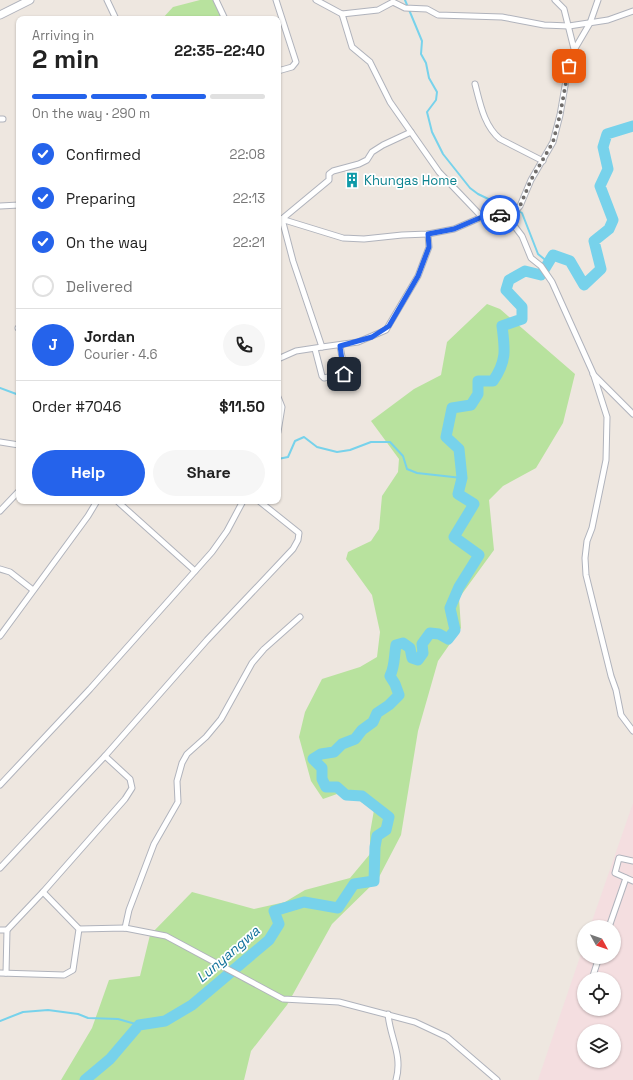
<!DOCTYPE html>
<meta charset="utf-8">
<style>
body{margin:0;font-family:"Space Grotesk",sans-serif;background:#f6f6f6;color:#222;height:100vh;display:flex;flex-direction:column;font-size:15px;white-space:nowrap}
*{box-sizing:border-box;margin:0}
p{font-size:13px;color:#767676}
.icon{flex:none;width:22px;height:22px;fill:none;stroke:currentColor;stroke-width:2;stroke-linecap:round;stroke-linejoin:round}
.map{position:relative;flex:1;overflow:hidden}
.drawer{position:absolute;left:16px;top:16px;width:265px;height:488px;display:flex;flex-direction:column;background:#fff;border-radius:8px;box-shadow:0 1px 3px #0004}
.drawer>*{flex:none}
.needle{width:26px;rotate:130deg}
.buttons{position:absolute;left:577px;top:920px;display:grid;gap:8px}
.buttons a{display:grid;place-items:center;width:44px;height:44px;border-radius:50%;background:#fff;box-shadow:0 1px 3px #0004;font-size:20px}
.pin{position:absolute;display:grid;place-items:center;width:34px;height:34px;color:#fff;margin:-17px;border-radius:8px;box-shadow:0 2px 6px #0006}
.courier{position:absolute;display:grid;place-items:center;width:40px;height:40px;margin:-20px;border:3px solid #2563eb;border-radius:50%;background:#fff;color:#222;box-shadow:0 1px 5px #0007}
.headline em{font-style:normal;font-weight:700}
.headline div{display:flex;flex-direction:column-reverse}
.headline{display:flex;align-items:center;justify-content:space-between;height:68px;padding:0 16px}
h1{font-size:26px;font-weight:700;line-height:30px}
.bar{display:grid;grid-template-columns:repeat(4,1fr);gap:6px 4px;align-content:center;height:48px;padding:0 16px}
.bar i{height:5px;border-radius:3px;background:#e0e0e0}
.bar .selected{background:#2563eb}
.bar p{grid-column:span 4}
.line{display:flex;align-items:center;gap:10px;padding:0 16px;border-top:1px solid #e0e0e0}
.line div{flex:1}
.round{display:grid;place-items:center;flex:none;width:42px;height:42px;border-radius:21px;background:#f6f6f6}
ol{padding:0 16px;list-style:none}
li{display:flex;align-items:center;gap:12px;height:44px}
li p{margin-inline-start:auto}
li .icon{padding:4px;border-radius:50%;background:#2563eb;color:#fff;stroke-width:4}
li:last-child{color:#767676}
li i{width:22px;height:22px;border:2px solid #e0e0e0;border-radius:50%}
.primary-button{display:flex;gap:8px;margin-top:auto;padding:8px 16px}
.primary-button a{flex:1;height:46px;border-radius:24px;background:#2563eb;color:#fff;font-size:16px;font-weight:700;line-height:46px;text-align:center}
.primary-button a+a{background:#f6f6f6;color:#222}
.map>svg:first-child{display:block}
.medical{fill:#f4dee0;fill-rule:evenodd}
.green{fill:#b8e29e}
.lines{fill:none;stroke-linecap:round;stroke-linejoin:round}
.stream{stroke:#77d2eb;stroke-width:2}
.river{stroke:#77d2eb;stroke-width:11}
.street-casing{stroke:#b0b3bc;stroke-width:7}
.secondary-casing{stroke:#b0b3bc;stroke-width:9}
.street{stroke:#fff;stroke-width:5}
.secondary{stroke:#fff;stroke-width:7}
.done{stroke:#716e6c;stroke-width:4;stroke-dasharray:0 7.2}
.route{stroke:#2563eb;stroke-width:5}
.labels{text-anchor:middle;stroke-width:3.5;stroke-linejoin:round;paint-order:stroke}
.culture-label{font-size:13px;fill:#0d838f;stroke:#fff;text-anchor:start}
.water-label{font-size:14px;font-style:italic;fill:#12729b;stroke:#fff}
</style>
<div class="map">
<svg width="633" height="1080" viewBox="0 0 633 1080">
<rect width="100%" height="100%" fill="#eee7e0"/>
<path class="medical" d="M633,803V1080H538L584,945V957H614V927H590ZM584,979H614V1009H584ZM584,1031H614V1061H584Z"/>
<g class="green">
<path d="M200,0H214L223,19H162L173,7Z"/>
<path d="M487,304L500,309L575,374L563,423L536,468L503,486L489,500L494,550L459,598L461,628L438,661L418,731L401,835L378,879L332,924L287,1005L251,1051L244,1080H61L92,1028L109,980L140,976L150,935L192,892L254,909L285,902L305,890L350,878L370,854V833L374,810L358,800L337,794L323,799L311,781L299,737L305,712L322,679L360,667L377,657L380,632L372,595L346,559L348,552L371,541L379,529L382,496L398,472L399,459L371,421L414,389L441,375L447,342Z"/>
</g>
<g class="lines">
<g class="stream">
<path d="M405,0L422,41L421,54L426,63L429,78L437,92L436,100L427,112L432,132L443,154L470,188L478,194L503,206H510L522,213L538,254L549,263"/>
<path d="M0,388L19,395"/>
<path d="M278,459L288,457L295,441L304,437L317,447L337,452L350,450L371,442H390L403,456L407,469L417,473L462,478"/>
<path d="M0,1021L23,1012L48,1010L78,1014L88,1018L118,1019L139,1025"/>
</g>
<path class="river" d="M85,1080L110,1059L139,1025L165,1021L192,1005L269,940L279,924L274,911L304,902L338,908L354,884L374,881L375,847L377,836L386,830L389,817L362,796L346,795L337,787H326L322,779V768L313,759L321,754L334,752L342,744L355,739L362,730L373,722L377,713L389,705L399,695L395,684L390,676C395,666 394,656 396,645L403,643L410,648L412,658L418,660L423,653L422,644L430,633L439,634L448,639L455,630L450,608L459,587L479,555L454,537L474,504L458,494L462,478L459,449L446,437L452,408L471,405L478,394V381H493C507,361 505,349 502,326L522,319V307L506,290L509,280L525,271L541,275L553,255L570,261L584,285L601,269L594,241L609,229L613,220L600,186L608,169L603,147L607,134L633,126"/>
<defs>
<g id="street">
<path d="M107,0L116,19"/>
<path d="M216,0L225,19"/>
<path d="M276,0L296,62L292,67L278,71"/>
<path d="M316,0L342,14L378,10L393,2L405,8L427,9L438,15L502,17L544,25L569,26L608,20L633,11"/>
<path d="M555,0L564,9L574,49"/>
<path d="M342,14L352,47L370,62L390,102L439,172L482,217"/>
<path d="M475,84C480,103 484,126 500,139L543,161"/>
<path d="M0,119H3"/>
<path d="M0,206L19,205"/>
<path d="M278,218L343,238L364,239L402,235L428,234L454,229L482,217L499,215L509,219L522,236L531,258L541,266L552,282L593,373L607,417L606,460L592,528L587,541L585,558L586,575L611,676L616,690L621,715L633,731"/>
<path d="M509,219L520,206L531,180L553,142L560,115L570,57L590,23L598,0"/>
<path d="M18,328H19"/>
<path d="M322,347L358,342L386,330L418,276L429,247L428,234"/>
<path d="M315,349L322,376L324,378L345,373L340,346"/>
<path d="M278,359L296,351L322,347L293,261L282,219L329,180V174L333,171L359,164L367,160L372,152L383,145L411,132"/>
<path d="M593,374L633,414"/>
<path d="M278,397L282,407L278,432"/>
<path d="M0,442L19,445"/>
<path d="M117,501L195,571"/>
<path d="M0,511L19,491"/>
<path d="M0,569L10,572L33,590"/>
<path d="M0,636L88,516L97,501"/>
<path d="M0,785L90,689L212,552L227,531L243,501"/>
<path d="M633,861L619,858L615,873L633,881"/>
<path d="M0,868L105,756L207,640L293,549L298,540L299,533L259,501"/>
<path d="M609,927L626,878"/>
<path d="M125,928L129,910L154,844L178,802L177,781L182,763L187,754L206,737L221,719L252,663L264,649L300,617"/>
<path d="M79,929L125,928L166,936L283,999L339,1002L415,1022L447,1037L497,1080"/>
<path d="M0,930H7L43,892L125,799L132,788L130,779L105,756"/>
<path d="M0,973L64,975L73,970L79,929L43,892"/>
<path d="M6,973L7,930"/>
<path d="M592,979L599,957"/>
<path d="M388,1014C390,1038 403,1055 396,1080"/>
</g>
<path id="secondary" d="M0,15L30,0"/>
</defs>
<use href="#street" class="street-casing"/>
<use href="#secondary" class="secondary-casing"/>
<use href="#street" class="street"/>
<use href="#secondary" class="secondary"/>
</g>
<g class="lines">
<path class="done" d="M500,215L509,219L520,206L531,180L553,142L560,115L569,66"/>
<path class="route" d="M344,374L340,346L372,337L389,326L418,276L429,247L428,234L454,229L482,217L500,215"/>
</g>
<defs>
<symbol id="building-bare" viewBox="-9 -9 18 18"><path d="M-4-6H4V6H1V3H-1V6H-4ZM-2.5-4.3h1.7v1.8h-1.7ZM.8-4.3h1.7v1.8H.8ZM-2.5-1h1.7V.8h-1.7ZM.8-1h1.7V.8H.8Z" fill="#0f9aa8" stroke="#fff" stroke-width="2.5" paint-order="stroke"/></symbol>
</defs>
<g fill-rule="evenodd">
<use href="#building-bare" x="341" y="169" width="22" height="22"/>
</g>
<g class="labels">
<g class="culture-label">
<text x="364" y="185">Khungas Home</text>
</g>
<g class="water-label">
<text transform="translate(228 954) rotate(-41)" y="5">Lunyangwa</text>
</g>
</g>
</svg>
<div class="buttons">
<a><svg class="needle" viewBox="-14 -14 28 28"><path d="M0-13l5 13h-10z" fill="#e53935"/><path d="M0 13l5-13h-10z" fill="#767676"/></svg></a>
<a><svg class="icon" aria-label="locate" viewBox="0 0 24 24"><circle cx="12" cy="12" r="6"/><path d="M12 2v4M12 18v4M2 12h4M18 12h4"/></svg></a>
<a><svg class="icon" aria-label="layers" viewBox="0 0 24 24"><path d="M12 4l9 5-9 5-9-5zM3 14l9 5 9-5"/></svg></a>
</div>
<div class="pin" style="left:569px;top:66px;background:#ea580c"><svg class="icon" aria-label="bag" viewBox="0 0 24 24"><path d="M5 8h14l-1 12H6zM9 8a3 3 0 0 1 6 0"/></svg></div>
<div class="pin" style="left:344px;top:374px;background:#1f2937"><svg class="icon" aria-label="home" viewBox="0 0 24 24"><path d="M3 11l9-7 9 7M6 9v11h12V9"/></svg></div>
<div class="courier" style="left:500px;top:215px"><svg class="icon" aria-label="car" viewBox="0 0 24 24"><path d="M5 17H2v-5l4-1 3-4h7l3 4 3 1v5h-3M9 17h6M6 11h13"/><circle cx="7" cy="17" r="2"/><circle cx="17" cy="17" r="2"/></svg></div>
<section class="drawer">
<div class="headline"><div><h1>2 min</h1><p>Arriving in</p></div><em>22:35–22:40</em></div>
<div class="bar"><i class="selected"></i><i class="selected"></i><i class="selected"></i><i></i><p>On the way · 290 m</p></div>
<ol>
<li><svg class="icon" aria-label="check" viewBox="0 0 24 24"><path d="M5 12l5 5 9-10"/></svg>Confirmed<p>22:08</p></li>
<li><svg class="icon" aria-label="check" viewBox="0 0 24 24"><path d="M5 12l5 5 9-10"/></svg>Preparing<p>22:13</p></li>
<li><svg class="icon" aria-label="check" viewBox="0 0 24 24"><path d="M5 12l5 5 9-10"/></svg>On the way<p>22:21</p></li>
<li><i></i>Delivered</li>
</ol>
<div class="line" style="height:72px"><b class="round" style="background:#2563eb;color:#fff">J</b><div><b>Jordan</b><p>Courier · 4.6</p></div><a class="round"><svg class="icon" aria-label="phone" viewBox="0 0 24 24"><path d="M5 4h4l2 5-3 2q2 4 5 5l2-3 5 2v4C11 20 4 13 5 4z"/></svg></a></div>
<div class="line" style="height:52px"><div>Order #7046</div><b>$11.50</b></div>
<div class="primary-button"><a>Help</a><a>Share</a></div>
</section>
</div>
